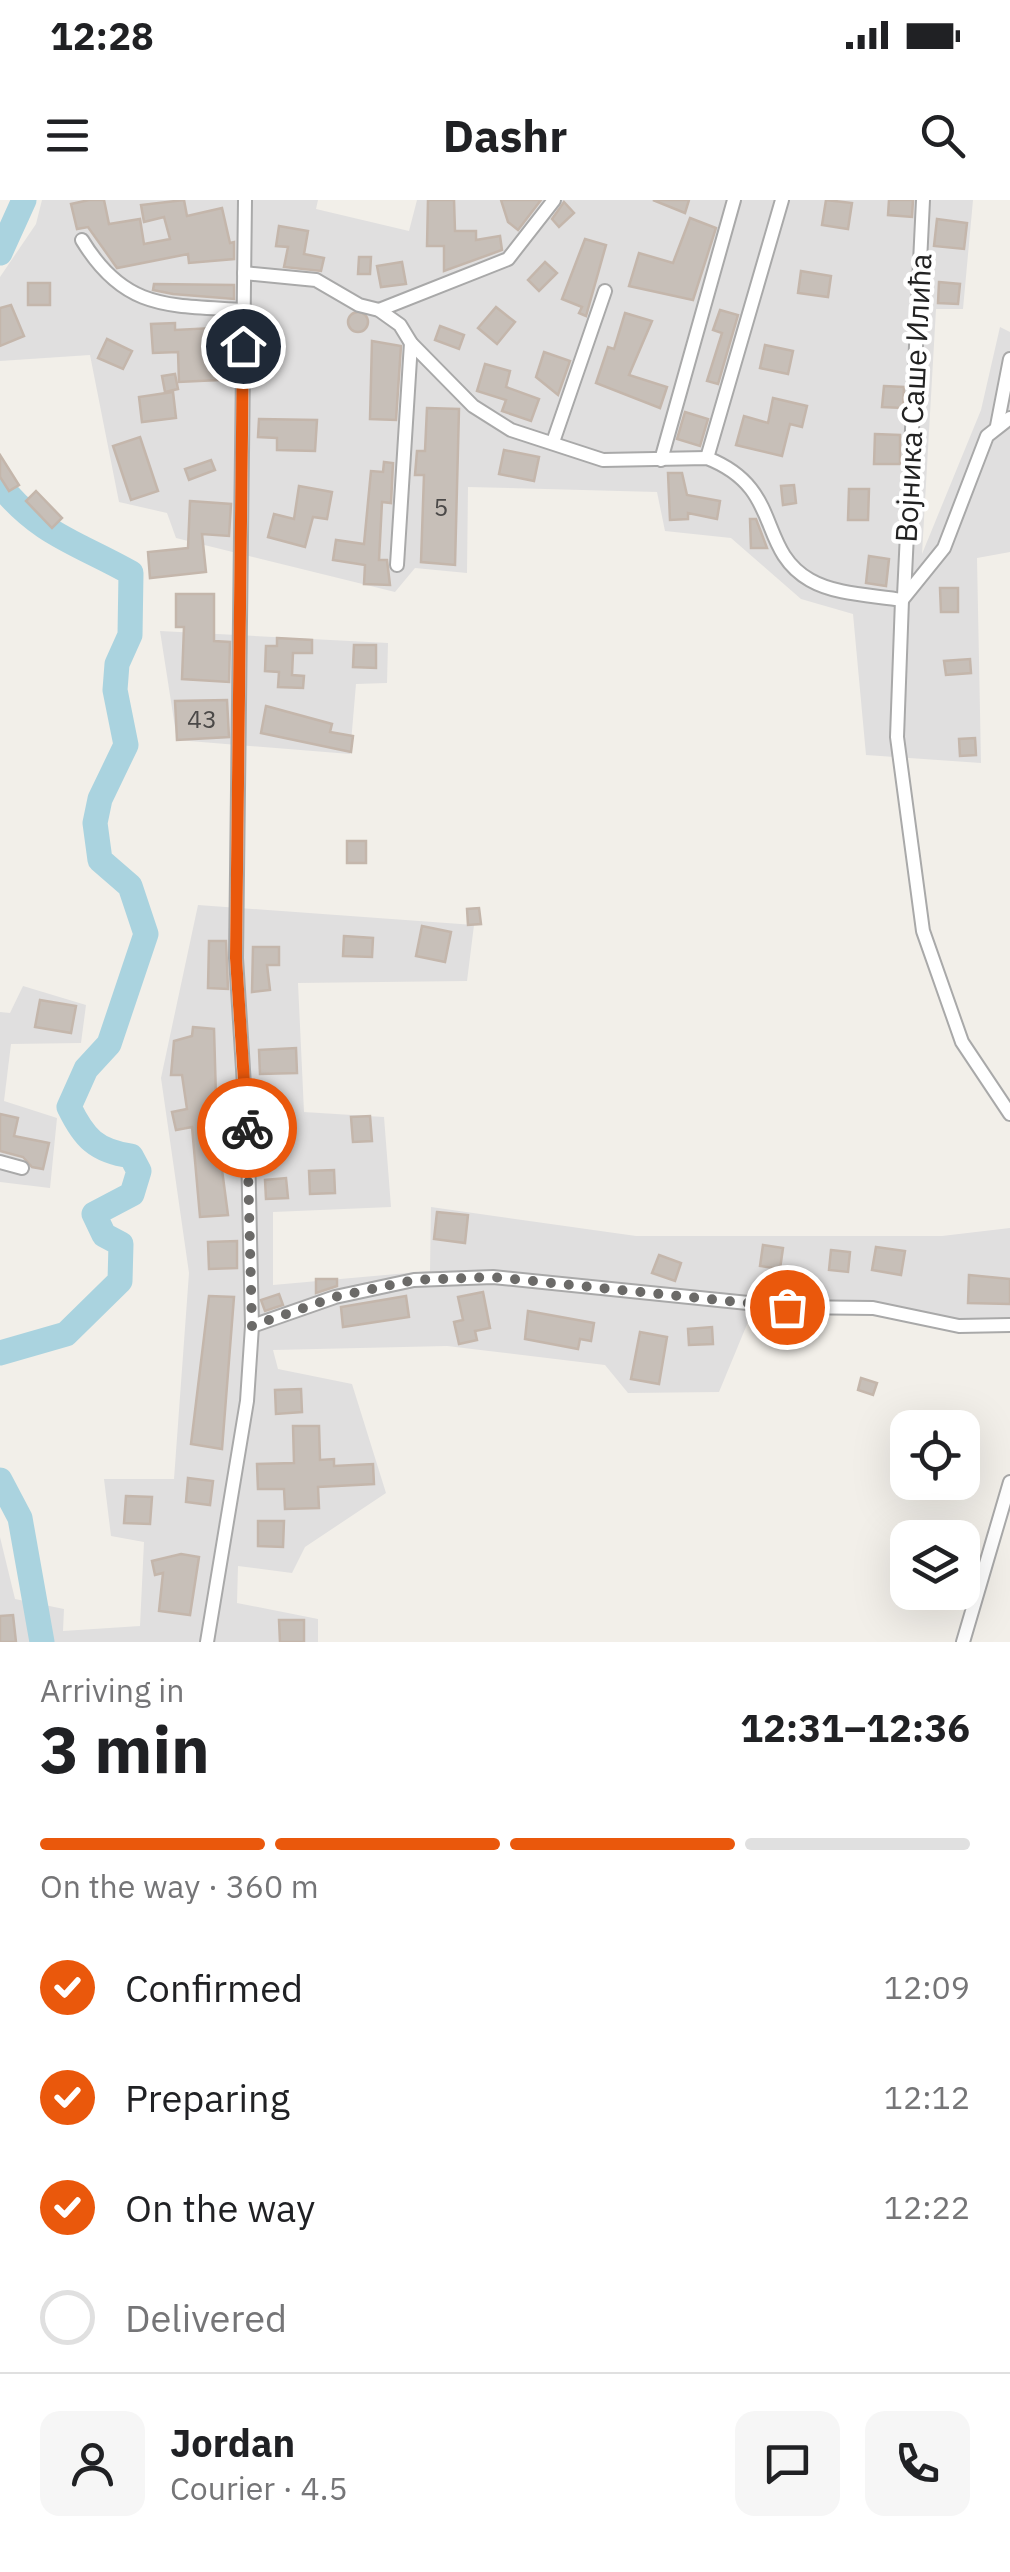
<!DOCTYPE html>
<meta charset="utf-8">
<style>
body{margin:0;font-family:"IBM Plex Sans",sans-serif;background:#f6f6f6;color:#202124;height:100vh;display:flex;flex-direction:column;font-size:38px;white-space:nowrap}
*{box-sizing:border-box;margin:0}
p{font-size:32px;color:#757577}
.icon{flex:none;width:55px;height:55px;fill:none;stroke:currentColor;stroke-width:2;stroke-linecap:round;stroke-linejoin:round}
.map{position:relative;height:1442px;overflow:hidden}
.panel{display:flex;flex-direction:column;background:#fff;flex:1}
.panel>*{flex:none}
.tools{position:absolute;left:890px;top:1210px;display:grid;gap:20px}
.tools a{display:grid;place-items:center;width:90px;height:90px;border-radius:20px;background:#fff;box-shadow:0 10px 40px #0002;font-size:50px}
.pin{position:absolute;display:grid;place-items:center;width:85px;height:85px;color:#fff;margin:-42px;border:5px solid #fff;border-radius:50%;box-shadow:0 2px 10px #0007}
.courier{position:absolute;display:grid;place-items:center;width:100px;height:100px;margin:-50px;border:8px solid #ea580c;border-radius:50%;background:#fff;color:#222;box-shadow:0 2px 12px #0007}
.summary em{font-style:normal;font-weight:700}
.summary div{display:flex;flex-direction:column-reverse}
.summary{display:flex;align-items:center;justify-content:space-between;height:170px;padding:0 40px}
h1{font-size:65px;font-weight:700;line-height:75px}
.bar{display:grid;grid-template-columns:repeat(4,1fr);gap:15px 10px;align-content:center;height:120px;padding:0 40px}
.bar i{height:12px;border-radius:8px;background:#e0e0e0}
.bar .current{background:#ea580c}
.bar p{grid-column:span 4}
.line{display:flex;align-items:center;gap:25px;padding:0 40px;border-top:2px solid #e0e0e0}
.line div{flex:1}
.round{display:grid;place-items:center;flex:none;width:105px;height:105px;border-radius:20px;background:#f6f6f6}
ol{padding:0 40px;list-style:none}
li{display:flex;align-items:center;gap:30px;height:110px}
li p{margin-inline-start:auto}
li .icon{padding:10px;border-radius:50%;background:#ea580c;color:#fff;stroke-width:4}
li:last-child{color:#757577}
li i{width:55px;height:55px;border:5px solid #e0e0e0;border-radius:50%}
.status{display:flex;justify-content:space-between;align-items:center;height:70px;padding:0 50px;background:#fff;direction:ltr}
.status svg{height:28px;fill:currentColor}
header{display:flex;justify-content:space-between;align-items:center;height:130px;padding:0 40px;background:#fff;font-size:45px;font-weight:700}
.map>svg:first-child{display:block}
.residential{fill:#e0dfdf}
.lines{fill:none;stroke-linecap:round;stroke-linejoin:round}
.river{stroke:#aad3df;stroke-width:25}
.building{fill:#c7bfb8;stroke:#c4b6ab;stroke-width:2.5}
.street-casing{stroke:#a9a9a9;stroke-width:16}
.street{stroke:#fff;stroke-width:12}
.done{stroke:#6b6a68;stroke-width:10;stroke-dasharray:0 18}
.route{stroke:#ea580c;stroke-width:12}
.labels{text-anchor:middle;stroke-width:9;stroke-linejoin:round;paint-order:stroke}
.number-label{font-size:25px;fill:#4b4948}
.street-label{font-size:30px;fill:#222;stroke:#fff}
</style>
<div class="status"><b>12:28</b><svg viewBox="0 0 49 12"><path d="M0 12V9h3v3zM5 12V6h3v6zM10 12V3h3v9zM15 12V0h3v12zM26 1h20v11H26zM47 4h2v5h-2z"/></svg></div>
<header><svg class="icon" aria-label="menu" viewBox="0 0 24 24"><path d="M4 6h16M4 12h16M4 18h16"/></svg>Dashr<svg class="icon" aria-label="search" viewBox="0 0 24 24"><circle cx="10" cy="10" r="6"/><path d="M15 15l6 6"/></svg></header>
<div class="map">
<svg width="1010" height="1442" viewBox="0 0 1010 1442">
<rect width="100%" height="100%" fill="#f2efe9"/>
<g class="residential">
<path d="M42,0H318L316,9L409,31L417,0H973L963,109H936L922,354L981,210L1000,127L1010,132V352L977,358L981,563L866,555L853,414L801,399L731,338L665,331L657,292L468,287L467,373L415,368L395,392L176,338L167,313L119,302L90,155L0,161V77L36,24Z"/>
<path d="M160,431L388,443L387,483L356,484L350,554L177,540Z"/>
<path d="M198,705L474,725L467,781L298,783L304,912L384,917L391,1007L273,1012V1085L430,1071L431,1007L636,1036H942L1010,1028V1118L960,1122L840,1103L755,1105L719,1192L628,1193L605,1165L447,1146L273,1150L278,1169L352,1184L386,1293L305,1347L292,1373L238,1366L237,1403L318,1419V1442H0V1337L15,1399L64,1409L63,1431L140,1426L144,1342L111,1336L104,1279H174L189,1073L161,878Z"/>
<path d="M23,786L86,805L81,843L11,844L4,901L57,918L50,988L0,982V812L10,813Z"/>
</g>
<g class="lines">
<g class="river">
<path d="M0,53L24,0"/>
<path d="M0,285C40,335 78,343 131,373L130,435L117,464L115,490L126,545L100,599L95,623L100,660L130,686L146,734L109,844L86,869L69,907C84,938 96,951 131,956L139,971L132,994L94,1014L104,1035L121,1044L120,1081L66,1134L0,1153"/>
<path d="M0,1280L20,1318L42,1442"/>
</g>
</g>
<g class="building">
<path d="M89,0H104L109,24L140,19L144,44L170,39L164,17L144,22L141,5L184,0L187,16L222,8L230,43L234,42V59L189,63L188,54L117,68L88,27L77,29L71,4Z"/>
<path d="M428,0H454L455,31H476V40L500,36L502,50L444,71V46H427Z"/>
<path d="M501,0H541L518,30L508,22Z"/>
<path d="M653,0H689L685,13Z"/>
<path d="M826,0L852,3L848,29L822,25Z"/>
<path d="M889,0H913L912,17L888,15Z"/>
<path d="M564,2L574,13L559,27L552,19Z"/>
<path d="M690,18L716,28L693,100L629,86L639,53L673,63Z"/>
<path d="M937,19L967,23L964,49L934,46Z"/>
<path d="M279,26L308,31L304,54L324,58L321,71L284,67L288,47L276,46Z"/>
<path d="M585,39L606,45L586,116L579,113L582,107L562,99Z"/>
<path d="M359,57H371L370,74H358Z"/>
<path d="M402,62L406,84L381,87L377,66Z"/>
<path d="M545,62L557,73L539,91L528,80Z"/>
<path d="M801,71L831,76L828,97L798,93Z"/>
<path d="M939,82L960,84L958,104L938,103Z"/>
<rect x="28" y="83" width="22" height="22"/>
<path d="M154,84L234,85V99L173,94L153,90Z"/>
<path d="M11,105L24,136L0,146V108Z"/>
<path d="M496,107L515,122L497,144L478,128Z"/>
<path d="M720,110L738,115L718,184L707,181L722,133L713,130Z"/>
<circle cx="358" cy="122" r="10"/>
<path d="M625,113L652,121L629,175L667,187L660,208L596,183L608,147L614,149Z"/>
<path d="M175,123V130L233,127V163H218L219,180L179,182L178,152L153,153L151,124Z"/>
<path d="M440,126L464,135L459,149L435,140Z"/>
<path d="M107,139L132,151L123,169L98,158Z"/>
<path d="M372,141L401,146L396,220L370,219Z"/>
<path d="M765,145L793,151L788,174L760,168Z"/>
<path d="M544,152L570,161L558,195L536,177Z"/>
<path d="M485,164L510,171L506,187L539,199L531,221L502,211L506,200L477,191Z"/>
<path d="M175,174L178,189L165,192L162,176Z"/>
<path d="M884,186L904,187L903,208L882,207Z"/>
<path d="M173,192L176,218L142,222L139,197Z"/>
<path d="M773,198L807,206L802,227L790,224L782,256L736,245L744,216L768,223Z"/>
<path d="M427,208L459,209L455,365L421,362L424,275H415L417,251H425Z"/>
<path d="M685,212L708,219L700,246L677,239Z"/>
<path d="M259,219L317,220L315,251L277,250V238L258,237Z"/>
<path d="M875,234L900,235V264H874Z"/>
<path d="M140,237L158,291L131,300L113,246Z"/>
<path d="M504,250L539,257L534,281L499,274Z"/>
<path d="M0,255L19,285L9,291L0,277Z"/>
<path d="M211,260L215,270L189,280L185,269Z"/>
<path d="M384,262L393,263L391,303L382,302L379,360H387L390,385L364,384L365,365L333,360L336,340L364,344L371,271L383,272Z"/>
<path d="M668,273H682L687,295L720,301L717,319L688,313V319L670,320Z"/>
<path d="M794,285L796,303L783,305L781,286Z"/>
<path d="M299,286L332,292L327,319L313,317L305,347L268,337L274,314L294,319Z"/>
<path d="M849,289H869L868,320H848Z"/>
<path d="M36,291L62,318L52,328L26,301Z"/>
<path d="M190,301L231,304L229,336L202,334L206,372L150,378L148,352L188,348Z"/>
<path d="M750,319H756L767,348H751Z"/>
<path d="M869,356L889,359L886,386L866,383Z"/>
<path d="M940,388H958V412H941Z"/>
<path d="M176,394H214V441L230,442L229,482L182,479L184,427H176Z"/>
<path d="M277,438L312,440V453H293L292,475L304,476L303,488L278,487L279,472L265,471L266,446H277Z"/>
<path d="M354,445H376V468L353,467Z"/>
<path d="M970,459L971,473L946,475L944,461Z"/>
<path d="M227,500L229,537L177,540L175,501Z"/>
<path d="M266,506L332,524L330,532L353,536L351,552L261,533Z"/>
<path d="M975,538L976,555L960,556L959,539Z"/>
<rect x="347" y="641" width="19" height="22"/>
<path d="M479,708L481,724L468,725L467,709Z"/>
<path d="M422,726L451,732L445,762L416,756Z"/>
<path d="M344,736L373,738L372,757L343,756Z"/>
<path d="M209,741H226L228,789L208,788Z"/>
<path d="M253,747H279V765H267L270,790L252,792Z"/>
<path d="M40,800L76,806L71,833L35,827Z"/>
<path d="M193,827L214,829L217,932L228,1015L200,1017L192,927L176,930L172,912L187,909L182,875H171L174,841L192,836Z"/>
<path d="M296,848L297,873L260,874L259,850Z"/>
<path d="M0,914L18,918L14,936L49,943L43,969L32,967L23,957L0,951Z"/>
<path d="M370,916L372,941L353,942L351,917Z"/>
<path d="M334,970L335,993L310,994L309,971Z"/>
<path d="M286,978L288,998L266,999L265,980Z"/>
<path d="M437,1012L468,1015L465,1043L434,1039Z"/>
<path d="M237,1041V1068L209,1069L208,1042Z"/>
<path d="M763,1045L783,1048L780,1069L760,1066Z"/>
<path d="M876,1047L905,1051L901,1075L872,1070Z"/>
<path d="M831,1050L850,1052L848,1072L829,1070Z"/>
<path d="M659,1055L681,1063L675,1081L652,1073Z"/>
<path d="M969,1075L1010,1079V1104L968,1103Z"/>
<path d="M316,1079H337V1086L316,1093Z"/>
<path d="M483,1092L490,1128L475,1131L477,1140L459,1144L454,1122L463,1120L458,1097Z"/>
<path d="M279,1094L283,1105L265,1111L261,1100Z"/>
<path d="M209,1096L234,1097L222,1249L191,1244Z"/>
<path d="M406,1096L409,1117L343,1127L341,1107Z"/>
<path d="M528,1111L594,1123L591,1141L580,1139L578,1149L525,1139Z"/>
<path d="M712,1127L713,1144L689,1145L688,1129Z"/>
<path d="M640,1132L667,1137L659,1184L631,1179Z"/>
<path d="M861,1178L877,1183L873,1195L858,1190Z"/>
<path d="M301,1189L302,1212L276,1214L275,1190Z"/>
<path d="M293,1226H319L320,1260L334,1259V1266L373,1264L374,1284L318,1287L319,1308L285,1309L284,1289H258L257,1264L294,1263Z"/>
<path d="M188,1278L213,1281L210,1305L186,1302Z"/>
<path d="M126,1296L152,1297L150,1324L124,1323Z"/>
<path d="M258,1321H284L283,1347L258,1346Z"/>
<path d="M181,1354L199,1357L190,1415L159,1411L163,1373L155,1375L152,1361Z"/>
<path d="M13,1415L16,1442H0V1416Z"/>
<path d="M279,1420H304V1442H280Z"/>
</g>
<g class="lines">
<defs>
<g id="street">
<path d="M82,40C125,111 169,105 244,110"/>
<path d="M244,73L316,80L359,105L379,110L400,125L411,143L473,206L511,230L603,260L707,258C784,288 756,349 810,380C836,395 873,395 902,400"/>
<path d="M379,110L508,59L554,0"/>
<path d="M997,226L1010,159"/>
<path d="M553,242L605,91"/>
<path d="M707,258L782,0"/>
<path d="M661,260L734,0"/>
<path d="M397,365L411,143"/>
<path d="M904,396L923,0"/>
<path d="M902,400L897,537L923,731L962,842L1010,914"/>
<path d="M902,400L944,348L987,236L1010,218"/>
<path d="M0,962L22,968"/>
<path d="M252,1126L335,1097L414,1080L493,1077L787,1107L873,1108L959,1126L1010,1125"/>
<path d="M207,1442L247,1201L252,1126L248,949L236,758L245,0"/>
<path d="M963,1442L1010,1282"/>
</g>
</defs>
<use href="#street" class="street-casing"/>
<use href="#street" class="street"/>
</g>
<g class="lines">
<path class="done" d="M247,928L252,1126L335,1097L414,1080L493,1077L787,1107"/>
<path class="route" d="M243,146L236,758L247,928"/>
</g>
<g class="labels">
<g class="number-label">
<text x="441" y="316">5</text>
<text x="202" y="528">43</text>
</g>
<g class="street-label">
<text transform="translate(914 198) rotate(-87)" y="10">Војника Саше Илића</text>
</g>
</g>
</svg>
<div class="tools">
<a><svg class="icon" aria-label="locate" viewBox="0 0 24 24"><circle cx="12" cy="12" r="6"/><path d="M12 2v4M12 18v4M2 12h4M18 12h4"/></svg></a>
<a><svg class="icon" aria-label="layers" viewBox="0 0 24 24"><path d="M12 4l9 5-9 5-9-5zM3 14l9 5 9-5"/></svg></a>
</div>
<div class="pin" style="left:787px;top:1107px;background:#ea580c"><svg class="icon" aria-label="bag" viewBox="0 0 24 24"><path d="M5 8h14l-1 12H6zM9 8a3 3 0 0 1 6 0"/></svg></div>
<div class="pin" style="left:243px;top:146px;background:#1f2937"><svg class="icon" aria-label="home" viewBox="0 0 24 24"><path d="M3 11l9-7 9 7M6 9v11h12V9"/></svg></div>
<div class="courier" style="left:247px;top:928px"><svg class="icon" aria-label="bike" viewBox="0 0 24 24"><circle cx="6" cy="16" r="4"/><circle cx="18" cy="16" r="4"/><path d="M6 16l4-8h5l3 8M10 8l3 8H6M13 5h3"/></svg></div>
</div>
<section class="panel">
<div class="summary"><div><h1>3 min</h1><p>Arriving in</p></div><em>12:31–12:36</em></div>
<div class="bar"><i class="current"></i><i class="current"></i><i class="current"></i><i></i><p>On the way · 360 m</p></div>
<ol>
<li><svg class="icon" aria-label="check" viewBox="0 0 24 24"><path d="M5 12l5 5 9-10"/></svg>Confirmed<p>12:09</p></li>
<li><svg class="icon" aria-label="check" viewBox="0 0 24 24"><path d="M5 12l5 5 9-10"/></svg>Preparing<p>12:12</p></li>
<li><svg class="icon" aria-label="check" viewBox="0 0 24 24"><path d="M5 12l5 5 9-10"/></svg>On the way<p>12:22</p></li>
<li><i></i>Delivered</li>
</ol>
<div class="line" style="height:180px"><a class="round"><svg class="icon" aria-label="person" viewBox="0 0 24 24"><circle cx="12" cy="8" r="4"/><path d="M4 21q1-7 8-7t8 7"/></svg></a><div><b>Jordan</b><p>Courier · 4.5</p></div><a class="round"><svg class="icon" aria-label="chat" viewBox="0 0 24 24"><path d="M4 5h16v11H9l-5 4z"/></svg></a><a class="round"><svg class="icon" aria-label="phone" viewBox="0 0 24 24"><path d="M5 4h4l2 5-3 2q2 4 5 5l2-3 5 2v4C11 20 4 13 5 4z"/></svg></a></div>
</section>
